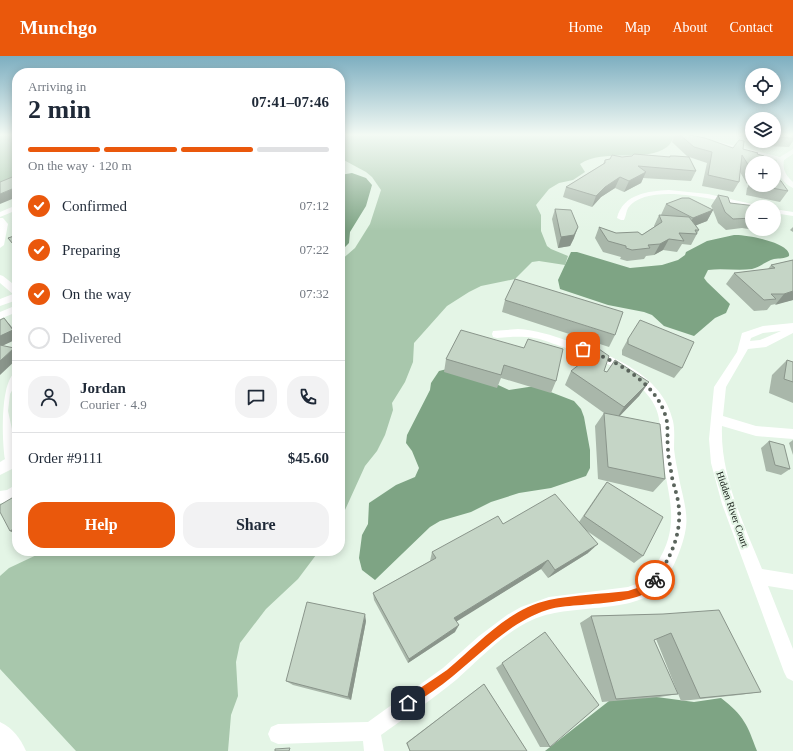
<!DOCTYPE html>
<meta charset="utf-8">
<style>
body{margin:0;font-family:Georgia,serif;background:#f2f2f3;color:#1f2937;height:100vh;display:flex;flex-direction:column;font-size:15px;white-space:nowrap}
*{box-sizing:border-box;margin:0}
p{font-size:13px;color:#747a83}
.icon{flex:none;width:22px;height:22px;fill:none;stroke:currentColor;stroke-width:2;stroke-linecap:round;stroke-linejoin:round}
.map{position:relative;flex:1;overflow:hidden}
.details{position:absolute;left:12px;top:12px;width:333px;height:488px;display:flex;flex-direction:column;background:#fff;border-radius:16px;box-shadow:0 2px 10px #0003}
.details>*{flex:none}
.buttons{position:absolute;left:745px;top:12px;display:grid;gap:8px}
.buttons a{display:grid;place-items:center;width:36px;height:36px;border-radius:50%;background:#fff;box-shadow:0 2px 10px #0003;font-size:20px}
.pin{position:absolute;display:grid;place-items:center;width:34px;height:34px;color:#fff;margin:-17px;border-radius:8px;box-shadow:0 2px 6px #0006}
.courier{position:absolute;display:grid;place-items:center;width:40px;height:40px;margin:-20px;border:3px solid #ea580c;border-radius:50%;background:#fff;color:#222;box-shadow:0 1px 5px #0007}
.summary em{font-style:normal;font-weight:700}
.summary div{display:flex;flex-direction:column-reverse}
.summary{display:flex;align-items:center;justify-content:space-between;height:68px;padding:0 16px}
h1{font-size:26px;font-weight:700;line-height:30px}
.bar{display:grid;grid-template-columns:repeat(4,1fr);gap:6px 4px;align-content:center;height:48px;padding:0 16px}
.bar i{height:5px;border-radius:3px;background:#e0e1e3}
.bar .current{background:#ea580c}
.bar p{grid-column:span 4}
.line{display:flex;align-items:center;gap:10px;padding:0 16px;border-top:1px solid #e0e1e3}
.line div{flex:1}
.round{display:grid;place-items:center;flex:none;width:42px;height:42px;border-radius:16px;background:#f2f2f3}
ol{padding:0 16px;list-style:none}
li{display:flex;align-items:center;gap:12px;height:44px}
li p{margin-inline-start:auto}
li .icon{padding:4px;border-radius:50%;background:#ea580c;color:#fff;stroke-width:4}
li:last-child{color:#747a83}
li i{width:22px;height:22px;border:2px solid #e0e1e3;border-radius:50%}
.cta{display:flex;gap:8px;margin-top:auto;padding:8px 16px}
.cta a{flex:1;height:46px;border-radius:16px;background:#ea580c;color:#fff;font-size:16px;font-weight:700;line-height:46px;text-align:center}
.cta a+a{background:#f2f2f3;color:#1f2937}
header{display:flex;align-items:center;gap:24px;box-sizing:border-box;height:56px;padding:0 20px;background:#ea580c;color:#fff}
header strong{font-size:19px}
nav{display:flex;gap:22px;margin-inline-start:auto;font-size:14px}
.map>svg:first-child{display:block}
.green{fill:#a8c7ac}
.water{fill:#7ea484}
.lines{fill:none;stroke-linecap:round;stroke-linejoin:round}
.street{fill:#fff;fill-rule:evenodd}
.secondary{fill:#fff;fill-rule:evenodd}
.wall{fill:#a9b7aa}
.shaded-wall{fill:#8a958b}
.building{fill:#c5d5c6;stroke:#8a958b}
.route{fill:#ea580c}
.done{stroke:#5a645c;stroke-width:4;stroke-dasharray:0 7.2}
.labels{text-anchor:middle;stroke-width:4;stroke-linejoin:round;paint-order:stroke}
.street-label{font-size:10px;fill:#101611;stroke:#e4f5e6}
</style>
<header>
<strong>Munchgo</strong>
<nav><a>Home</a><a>Map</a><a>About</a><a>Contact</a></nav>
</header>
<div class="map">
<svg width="793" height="695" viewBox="0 0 793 695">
<rect width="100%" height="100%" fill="#e4f5e6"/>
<g class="green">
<path d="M0,78H17V126L0,132Z"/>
<path d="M340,78H676C673,82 671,88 667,91C645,107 604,92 580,108L585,116L573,124L559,127L549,133L536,149L541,159V175L547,190L551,193L568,200L565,209L539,205L532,206L515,223L481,230L469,236L447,250L414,287L413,306L405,326L392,347L393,354L385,379L377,395L365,410L340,465V205L355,192L370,168L381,134L372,121L366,116L340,102Z"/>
<path d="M45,495H319L298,523L266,553L240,587L236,606L238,640L231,659L228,695H76L0,613V520L9,512Z"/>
</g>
<g class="water">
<path d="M352,117L366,122L372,129L366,150L350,176L349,187L340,196V119Z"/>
<path d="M734,179C745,178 792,187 789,200C784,203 780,202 774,203C766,205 760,211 752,213C737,215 723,212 708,214L704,222L707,226L730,248L726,257L715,262L694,280L664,270L652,259L644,256L608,249L560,233L558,224L571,196H577L630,212L662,209L678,204L685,199L686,196L707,185Z"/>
<path d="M447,313L483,322L509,334L535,330L574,345L581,353L584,361L590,394V412L586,420L551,432L519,437L491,446L471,456L440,465L430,471L375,524L362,514L359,502L362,479L368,468L369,447L396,429L415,421L419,412L412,395L406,387L407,379L430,334L431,327L439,315Z"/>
<path d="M649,640L694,646L721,642C744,660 747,668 757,695H545L609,645Z"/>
</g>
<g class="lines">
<g class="street">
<path d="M711,84L780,101L793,93V98L784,104C782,113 786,120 793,126V132C783,128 775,115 777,104L709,87L708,86Z"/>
<path d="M669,134L708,138L756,149L760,151H752V152C724,146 649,124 628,152C626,156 626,160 624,164H621L617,162C623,138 648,135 669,134Z"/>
<path d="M17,149V154L0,161V156Z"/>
<path d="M774,153L793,156V160L774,157Z"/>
<path d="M0,162H3L8,168L4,189L0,192Z"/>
<path d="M0,219L3,220L17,231V244L0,250V243L13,238L0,227Z"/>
<path d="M17,249V256L0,263V256Z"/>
<path d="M793,267V277L766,291L748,293L726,331L723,360L756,370L793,373V383L756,380L722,370C720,420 744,468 762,513L793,518V534L768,530L793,593V625L787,622L784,616L722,448L711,407L709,383L714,331L737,296L742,277L763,270ZM781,275L760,284L750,285L751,282L763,277Z"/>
<path d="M518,273C536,274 551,279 568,285C608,297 663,318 673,365C675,374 674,384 674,393C675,404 678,415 680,427C683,441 688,457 686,471C684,488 672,518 660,531C635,559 567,547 532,564C503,577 480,603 456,624C433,643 406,661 381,679L384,695H364L363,685L278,688L271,685L268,678L271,671L278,668L368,666L443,612L479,580L507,559L521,551L549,541L628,531C644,526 649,520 657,507C683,466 666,437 662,395C659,375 663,360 650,342C629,313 593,300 560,290C551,287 542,283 534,282C521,280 509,281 497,282L493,281L492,278L493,275Z"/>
<path d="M17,315V326L10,338L8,355L17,396V415L12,413L0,419V406L5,403C2,382 0,323 17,315Z"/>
<path d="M17,428V443L10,446L0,447V435L7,434Z"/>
</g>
<path class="secondary" d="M0,666C13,672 20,682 26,695H0Z"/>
</g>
<g class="wall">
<path d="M675,78H685L733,92L743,93L752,107V120L747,128L740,116L739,126L733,136L702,130L707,107L689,101L696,115L691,125L643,122L641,127L624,136L615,132L601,141L592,151L563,141L566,131L603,108L605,104L622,101H669L670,100L688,101L672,86Z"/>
<path d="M774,78L793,82V85L789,91L765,90L758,85H774Z"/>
<path d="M752,123V129H774L788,135L780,146L746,139L747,132L748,131V130Z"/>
<path d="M718,139L730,147L752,151V173H755V174L742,172L726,174L718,167L713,154L707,165L696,169L699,174L691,189L682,188L677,196L663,194L654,199L646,200L644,203L627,205L620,203L621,201L603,196L595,182L599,171L616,177L642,179L654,171V170L659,159H662H661L666,148L713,154L711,150Z"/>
<path d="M555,153L574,182L570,190L558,192L552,163Z"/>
<path d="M17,159V170L12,164Z"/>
<path d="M793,171V176L790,174Z"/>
<path d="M793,204V244L771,249L767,254L754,255L726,228L734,217L768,213L771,209Z"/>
<path d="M505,244L615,279L609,291L502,256Z"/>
<path d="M461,274L556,325L551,337L501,322L497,332L444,316L446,303Z"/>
<path d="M628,283L682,312L674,322L622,299V294Z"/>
<path d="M787,304L793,306V347L769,337L772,319Z"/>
<path d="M571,315H604L607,316L649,326L639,340L619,360L665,423L653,436L598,423L595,370L604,357L565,329Z"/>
<path d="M793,384V399L789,387Z"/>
<path d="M769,385L790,413L781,419L766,415L761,392Z"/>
<path d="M607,426L643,500L634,507L587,475L588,497L548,522L541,513L456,565L455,576L408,607L374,544L373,537L430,505L432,496L503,468L579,466L600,435Z"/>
<path d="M663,558L761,636L739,639L681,645L656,583L654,584L678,638L660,641L602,646L580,567L591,560Z"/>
<path d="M366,565L351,644L293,629L286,625Z"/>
<path d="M545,576L550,691H540L496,612Z"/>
<path d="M484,628L527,695H410L406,687Z"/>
</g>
<g class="shaded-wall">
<path d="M646,116L641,127L624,136L629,125Z"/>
<path d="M620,121L615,132L601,141L592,151L596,140L605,131Z"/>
<path d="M17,131V141L0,148V138Z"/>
<path d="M713,154L707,165L687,173L693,162Z"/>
<path d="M578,171L574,182L570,190L558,192L561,181Z"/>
<path d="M669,183L663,194L654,199L660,188Z"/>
<path d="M793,235V244L775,249L784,238Z"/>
<path d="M4,262L17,277V283L0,291V280Z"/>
<path d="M14,292L17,295V303L0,319V305Z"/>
<path d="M649,326L639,340L615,365L624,351Z"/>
<path d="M17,356V361L13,357Z"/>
<path d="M17,471V479L10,475Z"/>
<path d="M598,488L588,497L548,522L555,514Z"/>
<path d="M548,504L541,513L451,569L454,562Z"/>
<path d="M365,558L366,565L351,644L348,641Z"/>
<path d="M459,569L455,576L408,607L409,603Z"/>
</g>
<g class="building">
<path d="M679,78H685L705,82L733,92L739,84L744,85L743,93L758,97L757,98L764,100L760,107H752V115L742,99L739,126L708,119L712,96L694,91Z"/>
<path d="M774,78H790L793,80V82L774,81Z"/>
<path d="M634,98L670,101V100H675L689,101L696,115L638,110L646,116L629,125L620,121L605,131L596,140L566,131L605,107V104L610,103L612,99L622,101L632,100Z"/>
<path d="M17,119V131L0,138V126L5,124Z"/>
<path d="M774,123L781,125L788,135L756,129H774Z"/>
<path d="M718,139L728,141L730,147L756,150V151H752V162L733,163L725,156Z"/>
<path d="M682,142H689L713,154L693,162L666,148Z"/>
<path d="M555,153L571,154L578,171L574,179L561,181Z"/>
<path d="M17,159V164H12Z"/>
<path d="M659,159L689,161L699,174H695L697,178L679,177L684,185L669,183L660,188L648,189L650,192L632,194L626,192V190L608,185L599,171L616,177L638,176L642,179L662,166Z"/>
<path d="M17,179V193L8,182Z"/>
<path d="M793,204V235L784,238H771L776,243L764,244L734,217L775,212L771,209Z"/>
<path d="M515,223L623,256L615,279L505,244Z"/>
<path d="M4,262L13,274L0,280V264Z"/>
<path d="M640,264L694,286L682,312L628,288V283Z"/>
<path d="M461,274L524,292L528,283L563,293L556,325L504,309L501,319L446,303Z"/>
<path d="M0,289L14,292L0,305Z"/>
<path d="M599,293L609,300L604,315L607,316L615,304L649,326L624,351L571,315Z"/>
<path d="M787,304L793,306V326L784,323Z"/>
<path d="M17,345V356L13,357Z"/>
<path d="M604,357L660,368L665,423L608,411Z"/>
<path d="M769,385L784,389L790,413L775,409Z"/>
<path d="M607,426L663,461L643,500L584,460Z"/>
<path d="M555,438L598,488L555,514L548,504L454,562L459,569L409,603L373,537L436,502L432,496L498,460L503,468Z"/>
<path d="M17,439V471L10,475L0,456V449Z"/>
<path d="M307,546L365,558L348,641L286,625Z"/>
<path d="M719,554L761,636L700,642L671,577L654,584L678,638L616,643L591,560L663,558Z"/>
<path d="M545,576L599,649L550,691L502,607Z"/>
<path d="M484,628L527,695H410L407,687Z"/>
<path d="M290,692L289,695H275V693Z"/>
</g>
<linearGradient id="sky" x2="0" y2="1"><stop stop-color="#7daec0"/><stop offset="0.45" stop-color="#f3faf4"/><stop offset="1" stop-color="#f3faf4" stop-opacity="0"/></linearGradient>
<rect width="793" height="175" fill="url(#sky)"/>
<path class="route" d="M655,520L658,521L659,524C647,553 573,545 547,554C510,566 483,596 453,620C440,631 425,640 411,650L408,652L404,650L403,647L404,643C418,633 433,624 447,614C478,588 508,553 549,544C573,539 603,538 628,535L640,531Z"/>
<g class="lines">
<path class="done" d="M583,293C616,304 660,328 667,366C668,375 667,384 668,394C668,401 670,408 671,415C672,425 676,434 678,445C683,475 672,500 655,524"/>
</g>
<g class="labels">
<g class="street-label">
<text transform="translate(733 453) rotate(71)" y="4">Hidden River Court</text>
</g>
</g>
</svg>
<div class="buttons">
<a><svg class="icon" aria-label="locate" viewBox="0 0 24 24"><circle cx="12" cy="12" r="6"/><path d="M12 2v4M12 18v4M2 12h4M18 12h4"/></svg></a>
<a><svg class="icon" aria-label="layers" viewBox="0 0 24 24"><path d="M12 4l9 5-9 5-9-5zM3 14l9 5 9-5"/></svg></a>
<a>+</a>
<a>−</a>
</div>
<div class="pin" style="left:583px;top:293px;background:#ea580c"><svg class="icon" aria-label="bag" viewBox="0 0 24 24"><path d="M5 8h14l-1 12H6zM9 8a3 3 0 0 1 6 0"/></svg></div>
<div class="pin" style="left:408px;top:647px;background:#1f2937"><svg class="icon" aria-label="home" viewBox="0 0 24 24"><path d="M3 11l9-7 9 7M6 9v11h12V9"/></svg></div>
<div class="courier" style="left:655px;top:524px"><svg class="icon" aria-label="bike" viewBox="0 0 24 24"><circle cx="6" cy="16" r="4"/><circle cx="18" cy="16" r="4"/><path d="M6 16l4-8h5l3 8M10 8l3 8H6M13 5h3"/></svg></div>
<section class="details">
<div class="summary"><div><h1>2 min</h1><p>Arriving in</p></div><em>07:41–07:46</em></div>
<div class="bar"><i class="current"></i><i class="current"></i><i class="current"></i><i></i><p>On the way · 120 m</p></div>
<ol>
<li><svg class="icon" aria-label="check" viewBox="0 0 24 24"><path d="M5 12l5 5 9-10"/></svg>Confirmed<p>07:12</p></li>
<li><svg class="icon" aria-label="check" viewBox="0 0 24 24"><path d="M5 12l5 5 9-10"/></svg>Preparing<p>07:22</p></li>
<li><svg class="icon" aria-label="check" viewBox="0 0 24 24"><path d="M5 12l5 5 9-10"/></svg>On the way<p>07:32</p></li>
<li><i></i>Delivered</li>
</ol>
<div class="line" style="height:72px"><a class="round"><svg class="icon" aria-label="person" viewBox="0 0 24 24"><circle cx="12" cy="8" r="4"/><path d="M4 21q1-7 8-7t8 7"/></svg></a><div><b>Jordan</b><p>Courier · 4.9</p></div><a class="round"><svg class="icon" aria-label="chat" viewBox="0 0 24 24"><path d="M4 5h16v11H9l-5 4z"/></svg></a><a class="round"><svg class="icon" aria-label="phone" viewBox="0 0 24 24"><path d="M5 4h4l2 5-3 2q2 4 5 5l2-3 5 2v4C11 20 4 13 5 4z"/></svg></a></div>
<div class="line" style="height:52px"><div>Order #9111</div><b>$45.60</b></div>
<div class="cta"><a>Help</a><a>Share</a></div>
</section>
</div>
